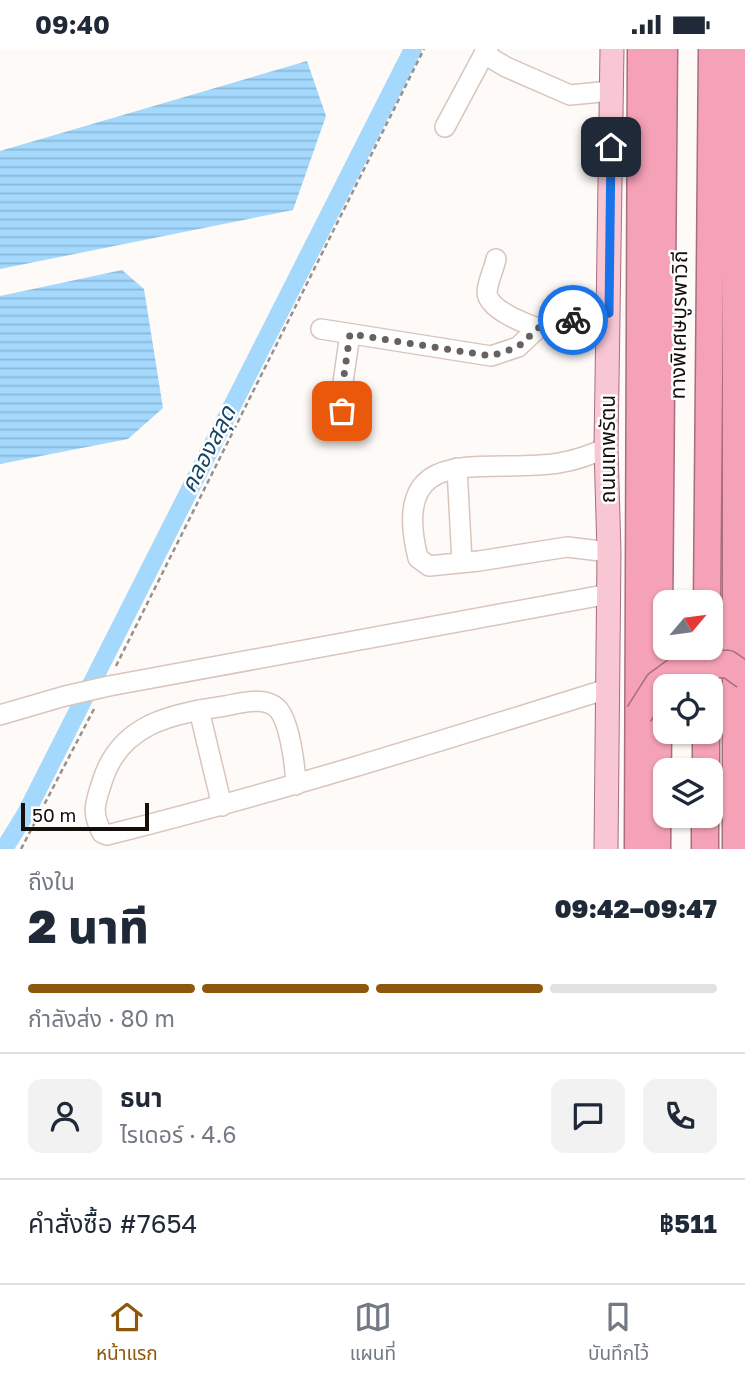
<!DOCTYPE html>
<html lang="th">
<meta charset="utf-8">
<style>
body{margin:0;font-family:"Golos Text","Noto Sans Thai",sans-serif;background:#f2f2f3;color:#1f2937;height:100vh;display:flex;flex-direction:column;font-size:26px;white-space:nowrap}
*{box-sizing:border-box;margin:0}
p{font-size:23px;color:#747a83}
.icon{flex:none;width:38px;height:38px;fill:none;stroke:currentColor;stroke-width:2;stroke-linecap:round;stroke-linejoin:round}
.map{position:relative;height:800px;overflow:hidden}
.details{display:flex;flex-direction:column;background:#fff;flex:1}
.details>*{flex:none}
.needle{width:46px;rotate:61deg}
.controls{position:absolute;left:653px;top:541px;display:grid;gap:14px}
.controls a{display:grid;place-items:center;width:70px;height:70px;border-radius:14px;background:#fff;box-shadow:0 2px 5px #0004;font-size:35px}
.scale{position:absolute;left:21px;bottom:18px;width:128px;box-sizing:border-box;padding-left:7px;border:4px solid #150f0c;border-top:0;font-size:19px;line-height:24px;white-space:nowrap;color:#150f0c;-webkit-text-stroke:5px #fff;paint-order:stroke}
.pin{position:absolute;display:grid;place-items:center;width:60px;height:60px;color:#fff;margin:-30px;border-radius:14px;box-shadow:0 4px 10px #0006}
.courier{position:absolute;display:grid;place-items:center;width:70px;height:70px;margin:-35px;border:5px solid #1a73e8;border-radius:50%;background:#fff;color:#222;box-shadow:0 2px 9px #0007}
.summary em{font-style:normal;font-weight:800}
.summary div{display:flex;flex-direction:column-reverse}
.summary{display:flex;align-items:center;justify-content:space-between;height:119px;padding:0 28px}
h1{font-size:46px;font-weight:800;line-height:52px}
.bar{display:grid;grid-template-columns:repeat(4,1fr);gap:10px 7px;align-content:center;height:84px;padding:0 28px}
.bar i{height:9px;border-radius:5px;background:#e0e1e3}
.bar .active{background:#8f570e}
.bar p{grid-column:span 4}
.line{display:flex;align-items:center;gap:18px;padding:0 28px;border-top:2px solid #e0e1e3}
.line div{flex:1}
.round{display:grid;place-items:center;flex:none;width:74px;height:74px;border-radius:14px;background:#f2f2f3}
.status{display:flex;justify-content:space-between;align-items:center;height:49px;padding:0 35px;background:#fff;direction:ltr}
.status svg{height:19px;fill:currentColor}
.tab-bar{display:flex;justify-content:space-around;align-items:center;height:98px;border-top:2px solid #e0e1e3;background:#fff;font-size:19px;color:#747a83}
.tab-bar a{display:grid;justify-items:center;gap:4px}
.tab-bar .active{color:#8f570e}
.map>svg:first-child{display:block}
.water{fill:url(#water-rules)}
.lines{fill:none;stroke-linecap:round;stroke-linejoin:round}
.canal{stroke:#a4d8fc;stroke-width:18}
.minor-casing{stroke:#d9c5bc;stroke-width:22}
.major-casing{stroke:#a76e7b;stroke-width:25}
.highway-casing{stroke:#a76e7b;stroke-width:29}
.path{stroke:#95918e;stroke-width:2.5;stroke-dasharray:5 3.5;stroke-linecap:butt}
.minor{stroke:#fff;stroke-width:19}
.major{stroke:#f9c7d4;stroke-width:23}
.highway{stroke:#f5a1b7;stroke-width:26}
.minor-bridge-casing{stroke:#d9c5bc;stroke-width:22;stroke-linecap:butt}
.highway-bridge-casing{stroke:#a76e7b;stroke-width:29;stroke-linecap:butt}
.minor-bridge{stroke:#fff;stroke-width:19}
.highway-bridge{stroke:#f5a1b7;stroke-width:26}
.done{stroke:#67615f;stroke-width:7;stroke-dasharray:0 12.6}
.route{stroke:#1a73e8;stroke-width:9}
.labels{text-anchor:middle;stroke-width:5;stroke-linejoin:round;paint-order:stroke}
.street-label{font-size:21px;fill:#150f0c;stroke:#fff}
.water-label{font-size:23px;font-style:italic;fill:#124664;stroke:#fff}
</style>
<div class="status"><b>09:40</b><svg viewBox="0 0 49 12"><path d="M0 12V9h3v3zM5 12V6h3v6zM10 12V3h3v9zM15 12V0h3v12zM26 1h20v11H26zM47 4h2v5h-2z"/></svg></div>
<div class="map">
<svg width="745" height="800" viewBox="0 0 745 800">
<defs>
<pattern id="water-rules" width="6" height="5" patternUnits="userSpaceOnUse" patternTransform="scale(1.75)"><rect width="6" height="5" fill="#a4d8fc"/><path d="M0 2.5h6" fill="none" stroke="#8cb8d7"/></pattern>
</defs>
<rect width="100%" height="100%" fill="#fefaf8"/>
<g class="water">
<path d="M307,12L326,67L293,161L0,220V102Z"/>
<path d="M122,221L144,240L163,359L128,390L0,415V247Z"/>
</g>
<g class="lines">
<path class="canal" d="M4,800L25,766L413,0"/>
<defs>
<g id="minor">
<path d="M488,0L484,5L506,18L570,46L611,42"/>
<path d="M445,78L484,5"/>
<path d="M496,210C494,220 487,234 487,244C489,261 524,274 538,279"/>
<path d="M321,280L491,307L518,298L538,279L544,276L609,264"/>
<path d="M342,362L341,347L350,285"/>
<path d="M606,399C591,406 576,411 559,414C486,426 388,389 418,509L429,517L479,512L567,498L609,503"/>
<path d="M457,419L462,513"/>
<path d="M109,637L609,545"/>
<path d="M199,661L222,757"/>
<path d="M0,666L65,647"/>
<path d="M296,736C295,717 290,672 277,659C264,647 241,654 225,657C172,665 120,674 102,733C95,755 91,762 102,784L107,786C276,744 441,692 607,640"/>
</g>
<path id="major" d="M606,800L609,503L606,399L612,0"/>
<g id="highway">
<path d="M736,0V800"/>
<path d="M707,553L712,0"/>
<path d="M706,721V682"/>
<path d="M638,800L641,0"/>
<path d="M657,800L664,0"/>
<path d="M705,800V766"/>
</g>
</defs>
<use href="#minor" class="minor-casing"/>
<use href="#major" class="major-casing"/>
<use href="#highway" class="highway-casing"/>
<g class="path">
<path d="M116,617L424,0"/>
<path d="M21,800L94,660"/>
</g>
<use href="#minor" class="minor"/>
<use href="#major" class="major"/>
<use href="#highway" class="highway"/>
<defs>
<path id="minor-bridge" d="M65,647L109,637"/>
<path id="highway-bridge" d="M639,665L658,635L684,616L728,615L745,627"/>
</defs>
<use href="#minor-bridge" class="minor-bridge-casing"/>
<use href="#highway-bridge" class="highway-bridge-casing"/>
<use href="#minor-bridge" class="minor-bridge"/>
<use href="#highway-bridge" class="highway-bridge"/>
</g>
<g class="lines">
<path class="done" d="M342,362L341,347L350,285L491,307L518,298L538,279L544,276L573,271"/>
<path class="route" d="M573,271L609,264L611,98"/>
</g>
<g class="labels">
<g class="street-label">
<text transform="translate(679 276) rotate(-89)" y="7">ทางพิเศษบูรพาวิถี</text>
<text transform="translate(608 400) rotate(-90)" y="7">ถนนเทพรัตน</text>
</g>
<g class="water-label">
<text transform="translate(208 400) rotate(-63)" y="8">คลองสลุด</text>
</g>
</g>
</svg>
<div class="controls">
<a><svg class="needle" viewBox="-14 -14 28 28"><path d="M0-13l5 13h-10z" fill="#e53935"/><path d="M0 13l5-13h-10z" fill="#747a83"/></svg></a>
<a><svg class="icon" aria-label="locate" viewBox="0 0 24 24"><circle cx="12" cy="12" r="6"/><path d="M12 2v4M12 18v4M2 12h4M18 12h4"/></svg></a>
<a><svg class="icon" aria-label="layers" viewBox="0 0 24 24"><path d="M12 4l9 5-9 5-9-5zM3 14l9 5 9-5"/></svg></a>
</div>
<div class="scale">50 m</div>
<div class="pin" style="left:342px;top:362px;background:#ea580c"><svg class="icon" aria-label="bag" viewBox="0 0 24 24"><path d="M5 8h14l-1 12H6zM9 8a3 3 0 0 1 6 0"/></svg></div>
<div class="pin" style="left:611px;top:98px;background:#1f2937"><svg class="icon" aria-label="home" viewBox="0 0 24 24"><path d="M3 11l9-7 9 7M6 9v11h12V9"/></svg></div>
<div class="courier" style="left:573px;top:271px"><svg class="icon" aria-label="bike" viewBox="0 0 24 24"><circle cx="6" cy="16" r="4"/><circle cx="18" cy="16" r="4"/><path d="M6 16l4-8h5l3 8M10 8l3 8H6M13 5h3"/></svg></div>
</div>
<section class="details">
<div class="summary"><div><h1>2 นาที</h1><p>ถึงใน</p></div><em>09:42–09:47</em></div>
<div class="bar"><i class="active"></i><i class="active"></i><i class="active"></i><i></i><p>กำลังส่ง · 80 m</p></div>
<div class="line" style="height:126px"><a class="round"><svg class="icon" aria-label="person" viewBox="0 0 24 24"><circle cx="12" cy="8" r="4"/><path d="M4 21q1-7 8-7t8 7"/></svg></a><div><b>ธนา</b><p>ไรเดอร์ · 4.6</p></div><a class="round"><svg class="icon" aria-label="chat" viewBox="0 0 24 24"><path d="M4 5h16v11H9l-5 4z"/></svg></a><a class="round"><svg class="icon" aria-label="phone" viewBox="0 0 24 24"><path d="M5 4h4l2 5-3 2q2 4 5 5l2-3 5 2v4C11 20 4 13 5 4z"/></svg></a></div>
<div class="line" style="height:91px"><div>คำสั่งซื้อ #7654</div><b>฿511</b></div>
</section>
<nav class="tab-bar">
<a class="active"><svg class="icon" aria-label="home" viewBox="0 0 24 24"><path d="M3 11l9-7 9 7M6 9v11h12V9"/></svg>หน้าแรก</a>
<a><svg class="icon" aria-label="map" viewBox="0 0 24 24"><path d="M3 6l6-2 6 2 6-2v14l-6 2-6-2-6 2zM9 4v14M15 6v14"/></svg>แผนที่</a>
<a><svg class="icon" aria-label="saved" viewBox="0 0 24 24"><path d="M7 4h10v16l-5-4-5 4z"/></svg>บันทึกไว้</a>
</nav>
